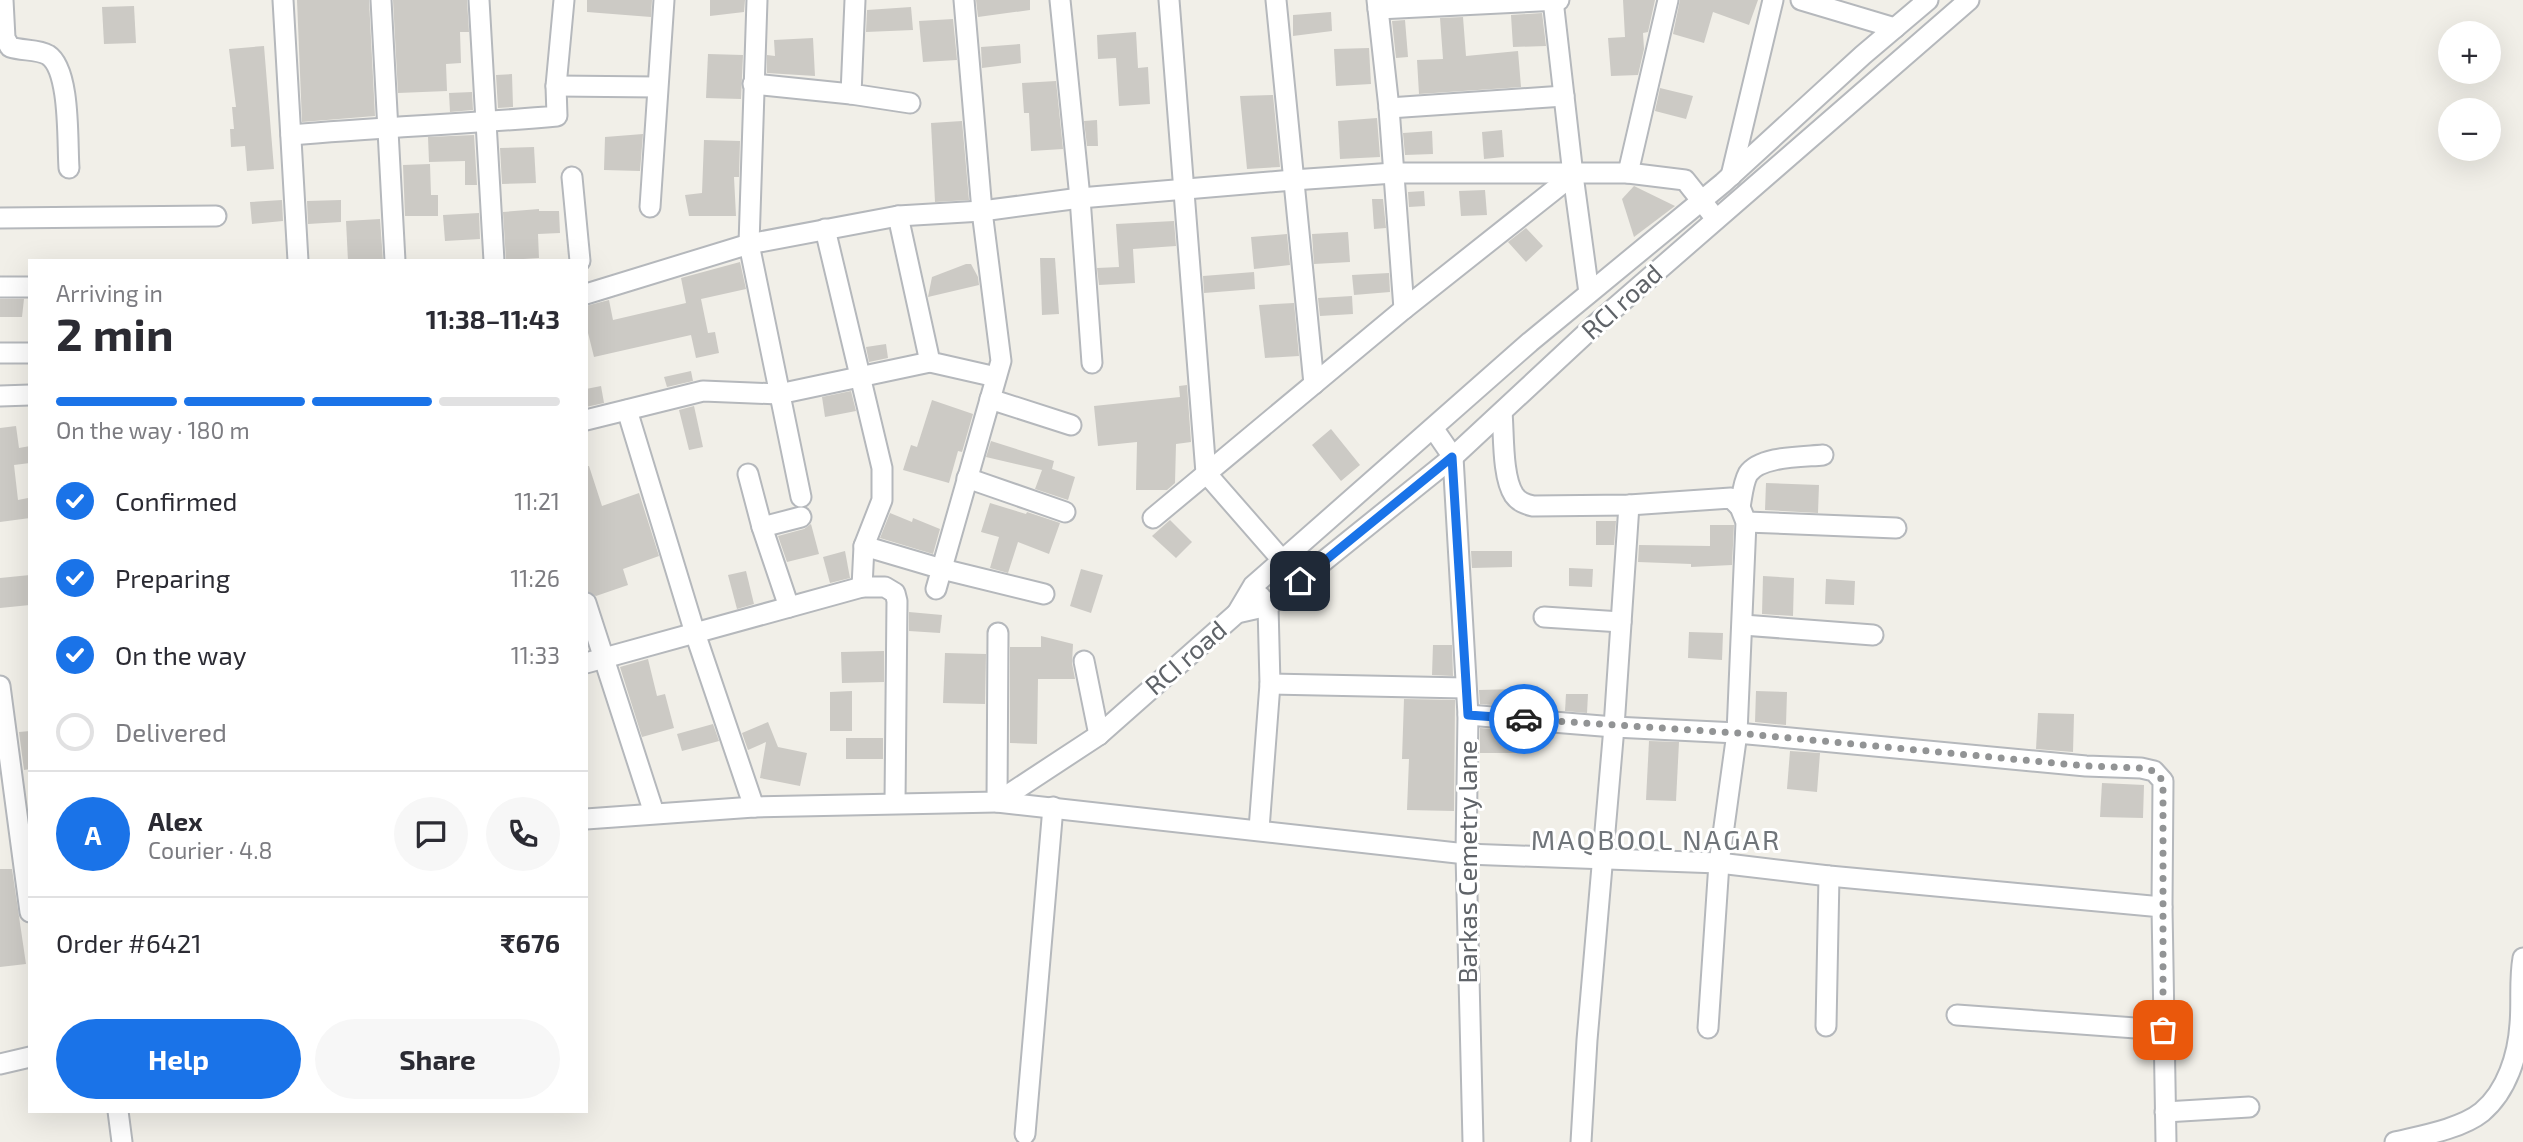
<!DOCTYPE html>
<meta charset="utf-8">
<style>
body{margin:0;font-family:"Exo 2",sans-serif;background:#f7f7f7;color:#2b2b33;height:100vh;display:flex;flex-direction:column;font-size:26px;white-space:nowrap}
*{box-sizing:border-box;margin:0}
p{font-size:23px;color:#7c7c81}
.icon{flex:none;width:38px;height:38px;fill:none;stroke:currentColor;stroke-width:2;stroke-linecap:round;stroke-linejoin:round}
.map{position:relative;flex:1;overflow:hidden}
.drawer{position:absolute;left:28px;top:259px;width:560px;height:854px;display:flex;flex-direction:column;background:#fff;border-radius:0px;box-shadow:0 7px 28px #0002}
.drawer>*{flex:none}
.buttons{position:absolute;left:2438px;top:21px;display:grid;gap:14px}
.buttons a{display:grid;place-items:center;width:63px;height:63px;border-radius:50%;background:#fff;box-shadow:0 7px 28px #0002;font-size:35px}
.pin{position:absolute;display:grid;place-items:center;width:60px;height:60px;color:#fff;margin:-30px;border-radius:14px;box-shadow:0 4px 10px #0006}
.courier{position:absolute;display:grid;place-items:center;width:70px;height:70px;margin:-35px;border:5px solid #1a73e8;border-radius:50%;background:#fff;color:#222;box-shadow:0 2px 9px #0007}
.head em{font-style:normal;font-weight:700}
.head div{display:flex;flex-direction:column-reverse}
.head{display:flex;align-items:center;justify-content:space-between;height:119px;padding:0 28px}
h1{font-size:46px;font-weight:700;line-height:52px}
.bar{display:grid;grid-template-columns:repeat(4,1fr);gap:10px 7px;align-content:center;height:84px;padding:0 28px}
.bar i{height:9px;border-radius:5px;background:#e1e1e2}
.bar .active{background:#1a73e8}
.bar p{grid-column:span 4}
.line{display:flex;align-items:center;gap:18px;padding:0 28px;border-top:2px solid #e1e1e2}
.line div{flex:1}
.round{display:grid;place-items:center;flex:none;width:74px;height:74px;border-radius:37px;background:#f7f7f7}
ol{padding:0 28px;list-style:none}
li{display:flex;align-items:center;gap:21px;height:77px}
li p{margin-inline-start:auto}
li .icon{padding:7px;border-radius:50%;background:#1a73e8;color:#fff;stroke-width:4}
li:last-child{color:#7c7c81}
li i{width:38px;height:38px;border:4px solid #e1e1e2;border-radius:50%}
.action{display:flex;gap:14px;margin-top:auto;padding:14px 28px}
.action a{flex:1;height:80px;border-radius:42px;background:#1a73e8;color:#fff;font-size:28px;font-weight:700;line-height:80px;text-align:center}
.action a+a{background:#f7f7f7;color:#2b2b33}
.map>svg:first-child{display:block}
.building{fill:#cccac5}
.lines{fill:none;stroke-linecap:round;stroke-linejoin:round}
.minor-casing{stroke:#b5b8bc;stroke-width:23}
.minor{stroke:#fff;stroke-width:19}
.done{stroke:#929495;stroke-width:7;stroke-dasharray:0 12.6}
.route{stroke:#1a73e8;stroke-width:9}
.labels{text-anchor:middle;stroke-width:6;stroke-linejoin:round;paint-order:stroke}
.street-label{font-size:26px;fill:#5f6368;stroke:#fff}
.neighbourhood-label{font-size:28px;letter-spacing:2px;fill:#70757a;stroke:#fff}
</style>
<div class="map">
<svg width="2523" height="1142" viewBox="0 0 2523 1142">
<rect width="100%" height="100%" fill="#f1efe8"/>
<g class="building">
<path d="M297,0H369L375,116L302,122Z"/>
<path d="M393,0H467L469,32H460L461,63L446,64L447,91L398,93Z"/>
<path d="M587,0H652L651,17L587,12Z"/>
<path d="M710,0H745L744,12L710,16Z"/>
<path d="M976,0H1030V10L978,17Z"/>
<path d="M1623,0H1655L1648,32L1643,33L1644,49L1638,75L1611,76L1608,38L1625,37Z"/>
<path d="M1680,0H1758L1749,25L1713,12L1704,43L1673,34Z"/>
<path d="M134,6L136,43L104,44L102,7Z"/>
<path d="M911,7L913,30L866,32L867,10Z"/>
<path d="M1331,12L1332,31L1293,36V15Z"/>
<path d="M1542,13L1546,46L1513,47L1511,15Z"/>
<path d="M1463,17L1466,56L1518,51L1521,87L1419,94L1417,60L1443,59L1440,18Z"/>
<path d="M953,19L957,60L923,62L919,21Z"/>
<path d="M1405,20L1408,57L1396,58L1392,21Z"/>
<path d="M1136,32L1138,68L1148,67L1150,104L1119,106L1116,58L1098,59L1097,35Z"/>
<path d="M813,38L815,76L767,73V55L775,56L774,40Z"/>
<path d="M1020,44L1021,63L982,68L981,47Z"/>
<path d="M264,46L274,169L247,171L245,146L231,147L230,129H234L232,107H236L229,49Z"/>
<path d="M1369,48L1371,84L1336,86L1334,49Z"/>
<path d="M708,54L743,55L741,99L706,98Z"/>
<path d="M512,74L513,107L498,108L496,75Z"/>
<path d="M1056,81L1063,149L1031,151L1029,113H1024L1022,83Z"/>
<path d="M1660,88L1693,96L1686,119L1655,111Z"/>
<path d="M472,92L473,110L450,112L449,93Z"/>
<path d="M1273,95L1280,167L1247,169L1240,96Z"/>
<path d="M1377,118L1380,157L1340,159L1338,121Z"/>
<path d="M1097,120L1098,146H1087L1084,121Z"/>
<path d="M962,121L969,200L935,202L931,123Z"/>
<path d="M1502,130L1504,157L1484,159L1482,132Z"/>
<path d="M1432,131L1433,154L1405,155L1403,133Z"/>
<path d="M643,134L640,171L604,170L605,137Z"/>
<path d="M474,135L477,185H465V161L429,162L428,137Z"/>
<path d="M704,140L740,141L739,177H734L736,216H689L685,195L702,193Z"/>
<path d="M534,147L536,183L502,184L500,148Z"/>
<path d="M430,164L431,195H438V216H405L403,165Z"/>
<path d="M1634,186L1675,206L1634,237L1622,199Z"/>
<path d="M1485,190L1487,215L1461,216L1459,191Z"/>
<path d="M1424,191L1425,206L1409,207L1408,192Z"/>
<path d="M1372,199H1383L1386,228L1374,229Z"/>
<path d="M282,200L283,221L252,224L250,202Z"/>
<path d="M341,200V222L308,224L307,201Z"/>
<path d="M539,209V211H559L560,233L538,234L539,258L506,260L503,212Z"/>
<path d="M479,213L480,239L445,241L443,215Z"/>
<path d="M380,219L383,261H348L346,221Z"/>
<path d="M1174,221L1176,246L1133,249L1135,283L1099,285L1097,268L1119,267L1116,224Z"/>
<path d="M1526,228L1543,246L1526,262L1508,242Z"/>
<path d="M1348,232L1350,262L1314,264L1312,234Z"/>
<path d="M1287,234L1290,265L1254,269L1251,237Z"/>
<path d="M1040,258H1055L1059,314L1042,315Z"/>
<path d="M740,262L746,289L701,299L708,333L715,332L719,353L696,358L691,335L594,357L586,325V306L609,300L613,320L686,303L681,278Z"/>
<path d="M966,264H971L978,277L979,285L928,297L932,277Z"/>
<path d="M1254,272L1255,289L1204,293L1203,276Z"/>
<path d="M1389,273L1390,292L1354,295L1352,275Z"/>
<path d="M1352,296L1353,314L1320,316L1318,298Z"/>
<path d="M0,299H24L22,317H0Z"/>
<path d="M1294,303L1299,356L1265,358L1259,305Z"/>
<path d="M886,344L888,358L869,362L866,347Z"/>
<path d="M691,371L693,381L667,387L664,377Z"/>
<path d="M1187,385L1191,442L1176,444L1175,483L1167,490H1136L1137,442L1098,446L1094,406L1180,397L1179,386Z"/>
<path d="M601,386L604,403L586,407V389Z"/>
<path d="M851,391L856,411L825,417L822,397Z"/>
<path d="M932,400L973,414L962,452L958,451L949,483L903,470L911,445L917,447Z"/>
<path d="M694,406L703,447L689,450L679,410Z"/>
<path d="M16,426L19,448L30,446V463L14,465L18,500L28,498L30,518L0,522V428Z"/>
<path d="M1331,429L1360,465L1341,481L1312,445Z"/>
<path d="M991,441L1054,461L1052,469L1075,477L1068,500L1035,489L1042,470L986,457Z"/>
<path d="M586,466H589L602,506L639,493L659,556L623,569L628,585L596,596L586,591Z"/>
<path d="M1766,483L1819,485L1818,513L1765,510Z"/>
<path d="M990,503L1026,514L1027,512L1060,523L1049,554L1018,542L1008,573L990,568L999,537L981,532Z"/>
<path d="M890,513L912,522L913,518L940,529L933,554L880,538Z"/>
<path d="M1170,520L1192,542L1176,558L1152,536Z"/>
<path d="M1596,521H1616L1614,545H1596Z"/>
<path d="M811,524L819,554L787,562L778,536L804,529Z"/>
<path d="M1710,525H1734L1732,565L1691,567V564L1638,562L1639,545L1710,546Z"/>
<path d="M845,551L850,578L830,583L823,557Z"/>
<path d="M1471,551H1512V567L1472,568Z"/>
<path d="M1569,568L1593,569L1592,587L1569,586Z"/>
<path d="M1081,569L1103,575L1091,613L1070,606Z"/>
<path d="M746,571L754,604L737,609L728,575Z"/>
<path d="M30,575V605L0,608V578Z"/>
<path d="M1763,576L1794,578L1793,616L1762,614Z"/>
<path d="M1826,579L1855,581L1854,605L1825,604Z"/>
<path d="M909,612L942,615L940,633L909,631Z"/>
<path d="M1689,632L1723,633L1722,660L1688,658Z"/>
<path d="M1041,636L1073,644L1072,663L1075,679H1038L1037,744L1010,743V647H1041Z"/>
<path d="M1433,645H1452L1453,676L1432,675Z"/>
<path d="M884,651V682L842,683L841,652Z"/>
<path d="M945,653L986,654L985,704L943,703Z"/>
<path d="M648,659L657,696L665,694L674,728L642,737L620,667Z"/>
<path d="M1517,689L1518,707L1480,704L1479,690Z"/>
<path d="M852,691V731H830V692Z"/>
<path d="M1756,691L1787,692L1786,725L1755,722Z"/>
<path d="M1566,694H1588L1587,713L1565,711Z"/>
<path d="M1404,699L1455,700L1454,811L1407,810L1409,759H1402Z"/>
<path d="M2038,713L2074,714L2073,752L2036,749Z"/>
<path d="M768,722L778,747L807,753L800,786L760,778L766,742L748,750L742,733Z"/>
<path d="M713,724L719,741L682,751L677,734Z"/>
<path d="M1480,728L1526,732L1527,753H1480Z"/>
<path d="M30,731V769L24,770L19,732Z"/>
<rect x="846" y="738" width="37" height="21"/>
<path d="M1649,741L1679,742L1676,801L1646,800Z"/>
<path d="M1790,751L1820,753L1817,792L1787,789Z"/>
<path d="M2102,783L2144,785L2143,818L2100,817Z"/>
<path d="M0,869H12L26,964L0,967Z"/>
</g>
<g class="lines">
<defs>
<g id="minor">
<path d="M3,0L5,38L10,47C22,51 38,49 48,55C71,70 67,143 69,168"/>
<path d="M283,0L298,261"/>
<path d="M381,0L395,261"/>
<path d="M479,0L494,261"/>
<path d="M757,0L749,244L801,497"/>
<path d="M855,0L851,94L910,103"/>
<path d="M1060,0L1080,198L1092,363"/>
<path d="M1169,0L1206,473L1282,560"/>
<path d="M1276,0L1314,384"/>
<path d="M1377,0L1389,108L1404,309"/>
<path d="M1553,0L1573,175L1589,293"/>
<path d="M1801,0L1895,28"/>
<path d="M1378,9L1559,0"/>
<path d="M753,84L851,94"/>
<path d="M556,86L657,87"/>
<path d="M1389,108L1564,96"/>
<path d="M291,135C379,127 468,124 557,116L556,86L564,0"/>
<path d="M1628,173L1668,0"/>
<path d="M1731,176L1773,0"/>
<path d="M572,177L580,261"/>
<path d="M650,207L664,0"/>
<path d="M898,216L930,362L996,377"/>
<path d="M0,218L216,216"/>
<path d="M825,229L882,468V500L864,546L862,587H885L895,593L897,601L895,802"/>
<path d="M0,287H30"/>
<path d="M586,294L749,244L898,216L982,211L1080,198L1293,180L1394,173H1628L1685,180L1716,219"/>
<path d="M0,353H30"/>
<path d="M0,396L30,395"/>
<path d="M990,399L1071,425"/>
<path d="M627,410L695,633L754,807"/>
<path d="M1502,412C1504,434 1502,477 1514,495C1519,502 1525,504 1533,506L1629,505L1731,498L1740,507L1746,522L1737,733L1719,863L1708,1028"/>
<path d="M586,420L703,391L779,394L930,362"/>
<path d="M1433,428L1453,457L1468,715L1466,854L1473,1142"/>
<path d="M748,474L762,527L789,607"/>
<path d="M967,478L1065,512"/>
<path d="M1740,507C1742,497 1743,483 1748,474C1760,456 1802,457 1823,455"/>
<path d="M1153,518L1404,309L1573,175"/>
<path d="M1746,522L1896,528"/>
<path d="M762,527L801,517"/>
<path d="M864,546L942,569L1044,594"/>
<path d="M936,589L1001,361L982,211L964,0"/>
<path d="M586,603L654,813"/>
<path d="M1237,613L1253,586L1530,342L1723,183L1863,55L1928,0"/>
<path d="M1544,617L1621,622"/>
<path d="M1743,625L1873,635"/>
<path d="M998,633L997,802L1466,854L1719,863L1829,876L2162,907L2166,1142"/>
<path d="M1084,661L1099,735"/>
<path d="M586,663L862,587"/>
<path d="M1270,684L1465,688"/>
<path d="M0,686L30,912"/>
<path d="M1468,715L1614,727L1737,733L2086,766L2141,768L2154,771L2163,781L2162,907"/>
<path d="M586,819L754,807L997,802L1099,735L1237,613L1268,606L1453,457L1595,325L1969,0"/>
<path d="M1259,829L1270,684L1268,606L1260,596"/>
<path d="M1957,1015L2163,1030"/>
<path d="M1826,1026L1829,876"/>
<path d="M0,1064L30,1057"/>
<path d="M118,1111L122,1142"/>
<path d="M2165,1112L2249,1107"/>
<path d="M1025,1134L1053,807"/>
<path d="M1581,1142L1587,1040L1614,727L1629,505"/>
<path d="M2395,1142C2420,1136 2461,1129 2482,1112C2507,1091 2518,1055 2520,1024C2522,1002 2519,980 2523,958"/>
</g>
</defs>
<use href="#minor" class="minor-casing"/>
<use href="#minor" class="minor"/>
</g>
<g class="lines">
<path class="done" d="M1524,719L1737,733L2086,766L2141,768L2154,771L2163,781V1030"/>
<path class="route" d="M1300,581L1452,457L1468,715L1524,719"/>
</g>
<g class="labels">
<g class="street-label">
<text transform="translate(1622 302) rotate(-42)" y="9">RCI road</text>
<text transform="translate(1186 658) rotate(-41)" y="9">RCI road</text>
<text transform="translate(1468 862) rotate(-90)" y="9">Barkas Cemetry lane</text>
</g>
<g class="neighbourhood-label">
<text x="1656" y="850">MAQBOOL NAGAR</text>
</g>
</g>
</svg>
<div class="buttons">
<a>+</a>
<a>−</a>
</div>
<div class="pin" style="left:2163px;top:1030px;background:#ea580c"><svg class="icon" aria-label="bag" viewBox="0 0 24 24"><path d="M5 8h14l-1 12H6zM9 8a3 3 0 0 1 6 0"/></svg></div>
<div class="pin" style="left:1300px;top:581px;background:#1f2937"><svg class="icon" aria-label="home" viewBox="0 0 24 24"><path d="M3 11l9-7 9 7M6 9v11h12V9"/></svg></div>
<div class="courier" style="left:1524px;top:719px"><svg class="icon" aria-label="car" viewBox="0 0 24 24"><path d="M5 17H2v-5l4-1 3-4h7l3 4 3 1v5h-3M9 17h6M6 11h13"/><circle cx="7" cy="17" r="2"/><circle cx="17" cy="17" r="2"/></svg></div>
<section class="drawer">
<div class="head"><div><h1>2 min</h1><p>Arriving in</p></div><em>11:38–11:43</em></div>
<div class="bar"><i class="active"></i><i class="active"></i><i class="active"></i><i></i><p>On the way · 180 m</p></div>
<ol>
<li><svg class="icon" aria-label="check" viewBox="0 0 24 24"><path d="M5 12l5 5 9-10"/></svg>Confirmed<p>11:21</p></li>
<li><svg class="icon" aria-label="check" viewBox="0 0 24 24"><path d="M5 12l5 5 9-10"/></svg>Preparing<p>11:26</p></li>
<li><svg class="icon" aria-label="check" viewBox="0 0 24 24"><path d="M5 12l5 5 9-10"/></svg>On the way<p>11:33</p></li>
<li><i></i>Delivered</li>
</ol>
<div class="line" style="height:126px"><b class="round" style="background:#1a73e8;color:#fff">A</b><div><b>Alex</b><p>Courier · 4.8</p></div><a class="round"><svg class="icon" aria-label="chat" viewBox="0 0 24 24"><path d="M4 5h16v11H9l-5 4z"/></svg></a><a class="round"><svg class="icon" aria-label="phone" viewBox="0 0 24 24"><path d="M5 4h4l2 5-3 2q2 4 5 5l2-3 5 2v4C11 20 4 13 5 4z"/></svg></a></div>
<div class="line" style="height:91px"><div>Order #6421</div><b>₹676</b></div>
<div class="action"><a>Help</a><a>Share</a></div>
</section>
</div>
